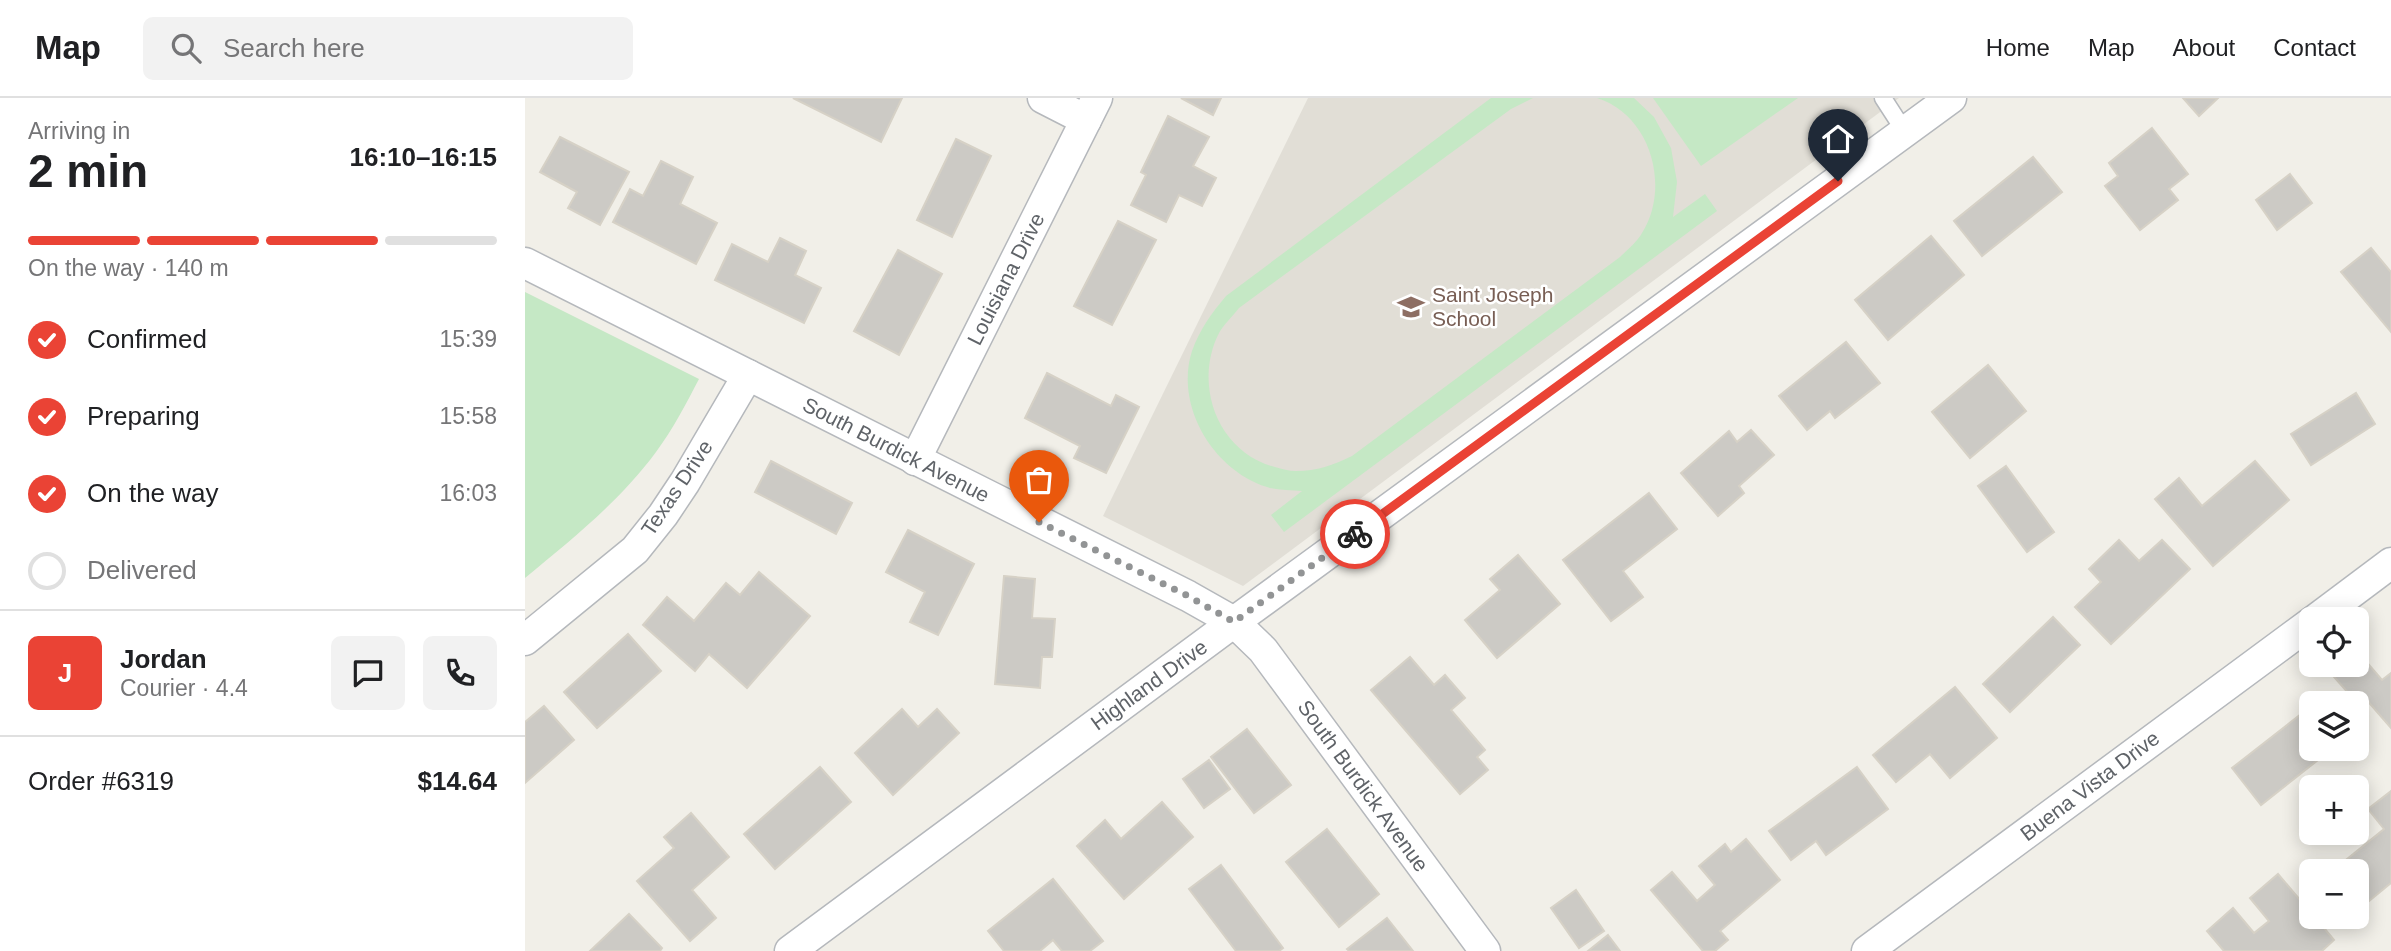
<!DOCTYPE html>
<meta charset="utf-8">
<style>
body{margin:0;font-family:Arial,sans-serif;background:#f2f2f2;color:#202124;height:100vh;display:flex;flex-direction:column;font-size:26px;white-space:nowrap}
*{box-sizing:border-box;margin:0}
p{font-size:23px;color:#757577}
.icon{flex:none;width:38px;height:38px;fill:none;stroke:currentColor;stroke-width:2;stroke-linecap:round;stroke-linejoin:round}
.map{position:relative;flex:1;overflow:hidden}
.panel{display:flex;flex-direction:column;background:#fff;width:525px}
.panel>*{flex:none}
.fabs{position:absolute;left:1774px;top:509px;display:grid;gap:14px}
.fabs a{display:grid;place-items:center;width:70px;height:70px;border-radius:10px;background:#fff;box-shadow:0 4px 18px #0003;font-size:35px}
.pin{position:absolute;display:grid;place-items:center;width:60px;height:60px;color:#fff;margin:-72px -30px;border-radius:50% 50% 50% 0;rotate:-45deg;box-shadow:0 0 7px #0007}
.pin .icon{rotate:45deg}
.courier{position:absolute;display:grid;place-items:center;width:70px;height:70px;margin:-35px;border:5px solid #ea4335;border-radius:50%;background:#fff;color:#222;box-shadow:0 2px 9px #0007}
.summary em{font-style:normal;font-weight:700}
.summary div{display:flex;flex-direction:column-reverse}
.summary{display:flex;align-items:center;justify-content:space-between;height:119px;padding:0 28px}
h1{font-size:46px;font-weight:700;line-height:52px}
.bar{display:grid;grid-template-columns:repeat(4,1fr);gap:10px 7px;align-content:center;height:84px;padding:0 28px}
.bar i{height:9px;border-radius:5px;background:#e0e0e0}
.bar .active{background:#ea4335}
.bar p{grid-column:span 4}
.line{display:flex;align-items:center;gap:18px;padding:0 28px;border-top:2px solid #e0e0e0}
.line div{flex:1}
.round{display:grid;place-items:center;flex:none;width:74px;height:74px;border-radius:10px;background:#f2f2f2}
ol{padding:0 28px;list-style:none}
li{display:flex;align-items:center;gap:21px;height:77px}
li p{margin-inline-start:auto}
li .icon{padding:7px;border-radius:50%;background:#ea4335;color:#fff;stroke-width:4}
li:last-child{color:#757577}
li i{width:38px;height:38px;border:4px solid #e0e0e0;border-radius:50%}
header{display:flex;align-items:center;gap:42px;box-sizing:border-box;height:98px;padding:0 35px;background:#fff;border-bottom:2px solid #e0e0e0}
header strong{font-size:33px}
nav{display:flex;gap:38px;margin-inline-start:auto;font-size:24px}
.search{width:490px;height:63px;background:#f2f2f2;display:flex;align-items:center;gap:18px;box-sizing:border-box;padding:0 24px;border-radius:10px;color:#757577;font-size:26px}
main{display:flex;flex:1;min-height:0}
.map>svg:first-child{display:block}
.education{fill:#e1ded6}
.green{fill:#c5e8c5}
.building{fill:#cccac5;stroke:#d6d1c6;stroke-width:2}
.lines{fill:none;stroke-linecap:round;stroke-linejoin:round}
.lane-casing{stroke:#b5b8bc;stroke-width:19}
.street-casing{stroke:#b5b8bc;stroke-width:33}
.lane{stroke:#fff;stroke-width:16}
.street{stroke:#fff;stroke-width:30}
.done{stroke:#929495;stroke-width:7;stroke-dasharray:0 12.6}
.route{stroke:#ea4335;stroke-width:9}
.labels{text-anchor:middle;stroke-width:5;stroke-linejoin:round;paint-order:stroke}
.street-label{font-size:21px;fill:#5f6368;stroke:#fff}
.education-label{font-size:21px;fill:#785e54;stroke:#fff;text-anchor:start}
</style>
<header>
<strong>Map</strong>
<div class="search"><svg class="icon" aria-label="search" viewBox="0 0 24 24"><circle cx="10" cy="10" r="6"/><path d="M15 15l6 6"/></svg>Search here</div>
<nav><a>Home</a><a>Map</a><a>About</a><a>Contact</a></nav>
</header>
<main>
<section class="panel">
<div class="summary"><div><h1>2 min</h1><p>Arriving in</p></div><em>16:10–16:15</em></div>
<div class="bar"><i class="active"></i><i class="active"></i><i class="active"></i><i></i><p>On the way · 140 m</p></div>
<ol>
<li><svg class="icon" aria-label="check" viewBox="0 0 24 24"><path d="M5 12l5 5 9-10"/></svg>Confirmed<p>15:39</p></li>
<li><svg class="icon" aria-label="check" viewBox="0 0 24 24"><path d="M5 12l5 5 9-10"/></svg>Preparing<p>15:58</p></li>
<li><svg class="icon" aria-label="check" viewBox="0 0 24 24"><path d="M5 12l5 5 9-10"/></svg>On the way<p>16:03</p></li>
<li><i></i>Delivered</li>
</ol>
<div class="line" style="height:126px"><b class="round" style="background:#ea4335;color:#fff">J</b><div><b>Jordan</b><p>Courier · 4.4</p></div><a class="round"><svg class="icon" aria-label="chat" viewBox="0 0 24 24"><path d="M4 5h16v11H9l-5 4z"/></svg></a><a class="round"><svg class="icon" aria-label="phone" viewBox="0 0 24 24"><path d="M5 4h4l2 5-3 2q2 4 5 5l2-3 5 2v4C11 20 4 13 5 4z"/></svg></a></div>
<div class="line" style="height:91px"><div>Order #6319</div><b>$14.64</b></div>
</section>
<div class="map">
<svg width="1866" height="853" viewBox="0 0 1866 853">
<rect width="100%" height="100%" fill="#f1efe8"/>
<path class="education" d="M783,0H1374L718,488L578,418Z"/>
<g class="green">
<path d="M966,0H1008L986,11L714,210C708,218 699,226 694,235C668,286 692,354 750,369C757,371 764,373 771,373C792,373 808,367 827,358L1095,159C1102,152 1112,144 1117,135C1146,89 1126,17 1072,0H1109L1129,19L1146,50L1152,84L1148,119L1180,96L1192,113L759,434L746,417L777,393C767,392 755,392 745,390C690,375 649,309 667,253C675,231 686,216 701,198Z"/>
<path d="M1128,0H1273L1176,68Z"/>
<path d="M0,194L174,281C161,306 148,331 131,354C94,404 47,441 0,480Z"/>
</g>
<g class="building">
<path d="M268,0H377L356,44Z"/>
<path d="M656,0H696L688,17Z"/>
<path d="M1658,0H1693L1674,18Z"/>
<path d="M643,18L684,39L668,68L691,80L677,108L654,97L641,124L606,107L621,77L616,74Z"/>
<path d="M1627,30L1663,76L1644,91L1653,102L1615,132L1580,88L1593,78L1584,65Z"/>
<path d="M35,39L104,74L75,127L43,110L52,94L15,74Z"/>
<path d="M431,41L466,58L427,139L392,122Z"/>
<path d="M1508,59L1537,94L1457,158L1429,123Z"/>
<path d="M136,63L168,79L155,106L192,125L171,166L88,124L105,91L118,98Z"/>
<path d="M1765,76L1787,105L1752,132L1731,102Z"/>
<path d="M593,123L631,142L587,227L549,208Z"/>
<path d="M1406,138L1439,177L1363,242L1330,202Z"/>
<path d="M255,140L281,153L270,177L296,190L279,225L190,182L207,146L243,164Z"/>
<path d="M1846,150L1866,174V234L1816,174Z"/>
<path d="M373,152L417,176L374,257L329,233Z"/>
<path d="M1321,244L1355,285L1310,320L1305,313L1282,332L1254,298Z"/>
<path d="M1463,267L1501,313L1445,360L1407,314Z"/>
<path d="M522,275L586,308L591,297L614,309L581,375L549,360L555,348L500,320Z"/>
<path d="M1831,295L1850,326L1786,367L1766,336Z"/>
<path d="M1226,332L1249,357L1214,388L1219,395L1193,418L1156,375L1204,333L1212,344Z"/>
<path d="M246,363L327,405L311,436L230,394Z"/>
<path d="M1730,363L1764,402L1688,468L1630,401L1654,380L1677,408Z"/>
<path d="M1481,368L1529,434L1502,454L1453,388Z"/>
<path d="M1124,395L1152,431L1098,473L1118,499L1086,523L1038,462Z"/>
<path d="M383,432L449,466L413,537L385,524L400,494L361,474Z"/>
<path d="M1594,442L1614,463L1637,442L1665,471L1586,546L1550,509L1576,484L1564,471Z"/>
<path d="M993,457L1035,506L972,560L940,522L975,492L965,481Z"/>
<path d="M234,474L285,518L222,590L184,556L170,573L118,527L142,499L169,523L201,485L215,497Z"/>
<path d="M479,478L510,481L507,520L530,521L527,559H517L515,590L470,586Z"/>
<path d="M1528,519L1555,547L1485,614L1458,586Z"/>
<path d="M103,536L136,573L72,630L39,594Z"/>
<path d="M1832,553L1857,582L1866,575V630L1840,600L1833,606L1803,572L1809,567H1832Z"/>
<path d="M885,559L909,587L920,577L940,600L926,612L960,652L952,659L963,672L935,696L846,592Z"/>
<path d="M1430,589L1472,640L1425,680L1405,656L1371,684L1348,657Z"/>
<path d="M19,608L49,642L0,685V624Z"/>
<path d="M1785,609L1787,612V651H1807L1736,707L1707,670Z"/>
<path d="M377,611L393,629L412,611L434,635L368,697L330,655Z"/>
<path d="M722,631L766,687L729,715L686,659Z"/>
<path d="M684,662L705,691L679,710L658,681Z"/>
<path d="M295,669L326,704L250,771L219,736Z"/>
<path d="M1332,669L1363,711L1301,757L1291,743L1266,762L1244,733Z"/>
<path d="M1866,693V785L1832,813V774H1806L1859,731L1843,711Z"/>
<path d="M637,704L668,739L599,801L552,748L580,722L596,741Z"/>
<path d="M166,715L204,759L167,792L191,820L165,843L112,783L149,750L139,739Z"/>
<path d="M802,731L854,796L814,829L761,764Z"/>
<path d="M1221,741L1255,782L1195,833L1203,842L1190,853H1178L1126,792L1147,774L1172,803L1190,787L1174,768L1200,746L1206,754Z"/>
<path d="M696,767L758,850L754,853H711L664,791Z"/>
<path d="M1753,776L1787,816V819H1790L1809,842L1797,853H1699L1682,833L1708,810L1729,835L1744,823L1725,800Z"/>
<path d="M528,781L578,843L565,853H537L528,842L515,853H479L463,833Z"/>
<path d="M1051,792L1079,833L1054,850L1026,810Z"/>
<path d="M104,816L137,850L135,853H65Z"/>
<path d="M862,820L888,853H824L822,851Z"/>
<path d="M1083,837L1095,853H1063Z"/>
</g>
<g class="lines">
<defs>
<path id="lane" d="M1358,0L1380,34"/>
<g id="street">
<path d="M518,0L561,22"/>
<path d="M0,165L663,498L709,524L738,552L960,853"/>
<path d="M390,362L572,0"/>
<path d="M1790,522L1866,465"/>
<path d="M0,542L110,452L138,417L160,384L223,277"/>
<path d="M265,853L709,524L1426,0"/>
<path d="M1342,853L1787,524"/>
</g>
</defs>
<use href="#lane" class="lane-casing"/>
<use href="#street" class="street-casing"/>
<use href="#lane" class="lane"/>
<use href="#street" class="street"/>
</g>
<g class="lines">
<path class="done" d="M514,424L663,498L709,524L830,436"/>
<path class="route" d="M830,436L1313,83"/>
</g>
<defs>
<symbol id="school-bare" viewBox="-9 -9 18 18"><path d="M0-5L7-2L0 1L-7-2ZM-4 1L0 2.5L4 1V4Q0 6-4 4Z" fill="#8d6e63" stroke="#fff" stroke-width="2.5" paint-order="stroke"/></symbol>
</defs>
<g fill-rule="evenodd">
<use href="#school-bare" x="867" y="190" width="38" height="38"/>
</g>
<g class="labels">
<g class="street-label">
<text transform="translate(481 181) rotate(-63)" y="7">Louisiana Drive</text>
<text transform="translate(371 352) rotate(27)" y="7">South Burdick Avenue</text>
<text transform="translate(152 390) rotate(-56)" y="7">Texas Drive</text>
<text transform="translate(624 587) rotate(-36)" y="7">Highland Drive</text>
<text transform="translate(838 688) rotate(54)" y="7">South Burdick Avenue</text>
<text transform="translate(1565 688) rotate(-37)" y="7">Buena Vista Drive</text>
</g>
<g class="education-label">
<text x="907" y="204">Saint Joseph<tspan x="907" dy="24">School</tspan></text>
</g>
</g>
</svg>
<div class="fabs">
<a><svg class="icon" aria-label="locate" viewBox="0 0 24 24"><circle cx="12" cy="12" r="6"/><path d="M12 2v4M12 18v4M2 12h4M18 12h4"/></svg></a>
<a><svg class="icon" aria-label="layers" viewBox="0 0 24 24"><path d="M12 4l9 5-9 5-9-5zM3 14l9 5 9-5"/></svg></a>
<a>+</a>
<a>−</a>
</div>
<div class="pin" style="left:514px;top:424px;background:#ea580c"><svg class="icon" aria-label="bag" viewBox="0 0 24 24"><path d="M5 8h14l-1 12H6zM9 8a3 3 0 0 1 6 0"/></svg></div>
<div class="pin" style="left:1313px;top:83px;background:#1f2937"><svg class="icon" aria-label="home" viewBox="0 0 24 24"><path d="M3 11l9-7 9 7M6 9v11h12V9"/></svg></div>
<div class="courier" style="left:830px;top:436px"><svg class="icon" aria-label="bike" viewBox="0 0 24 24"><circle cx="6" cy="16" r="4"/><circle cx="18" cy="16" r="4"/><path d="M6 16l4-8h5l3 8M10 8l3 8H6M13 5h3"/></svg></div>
</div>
</main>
